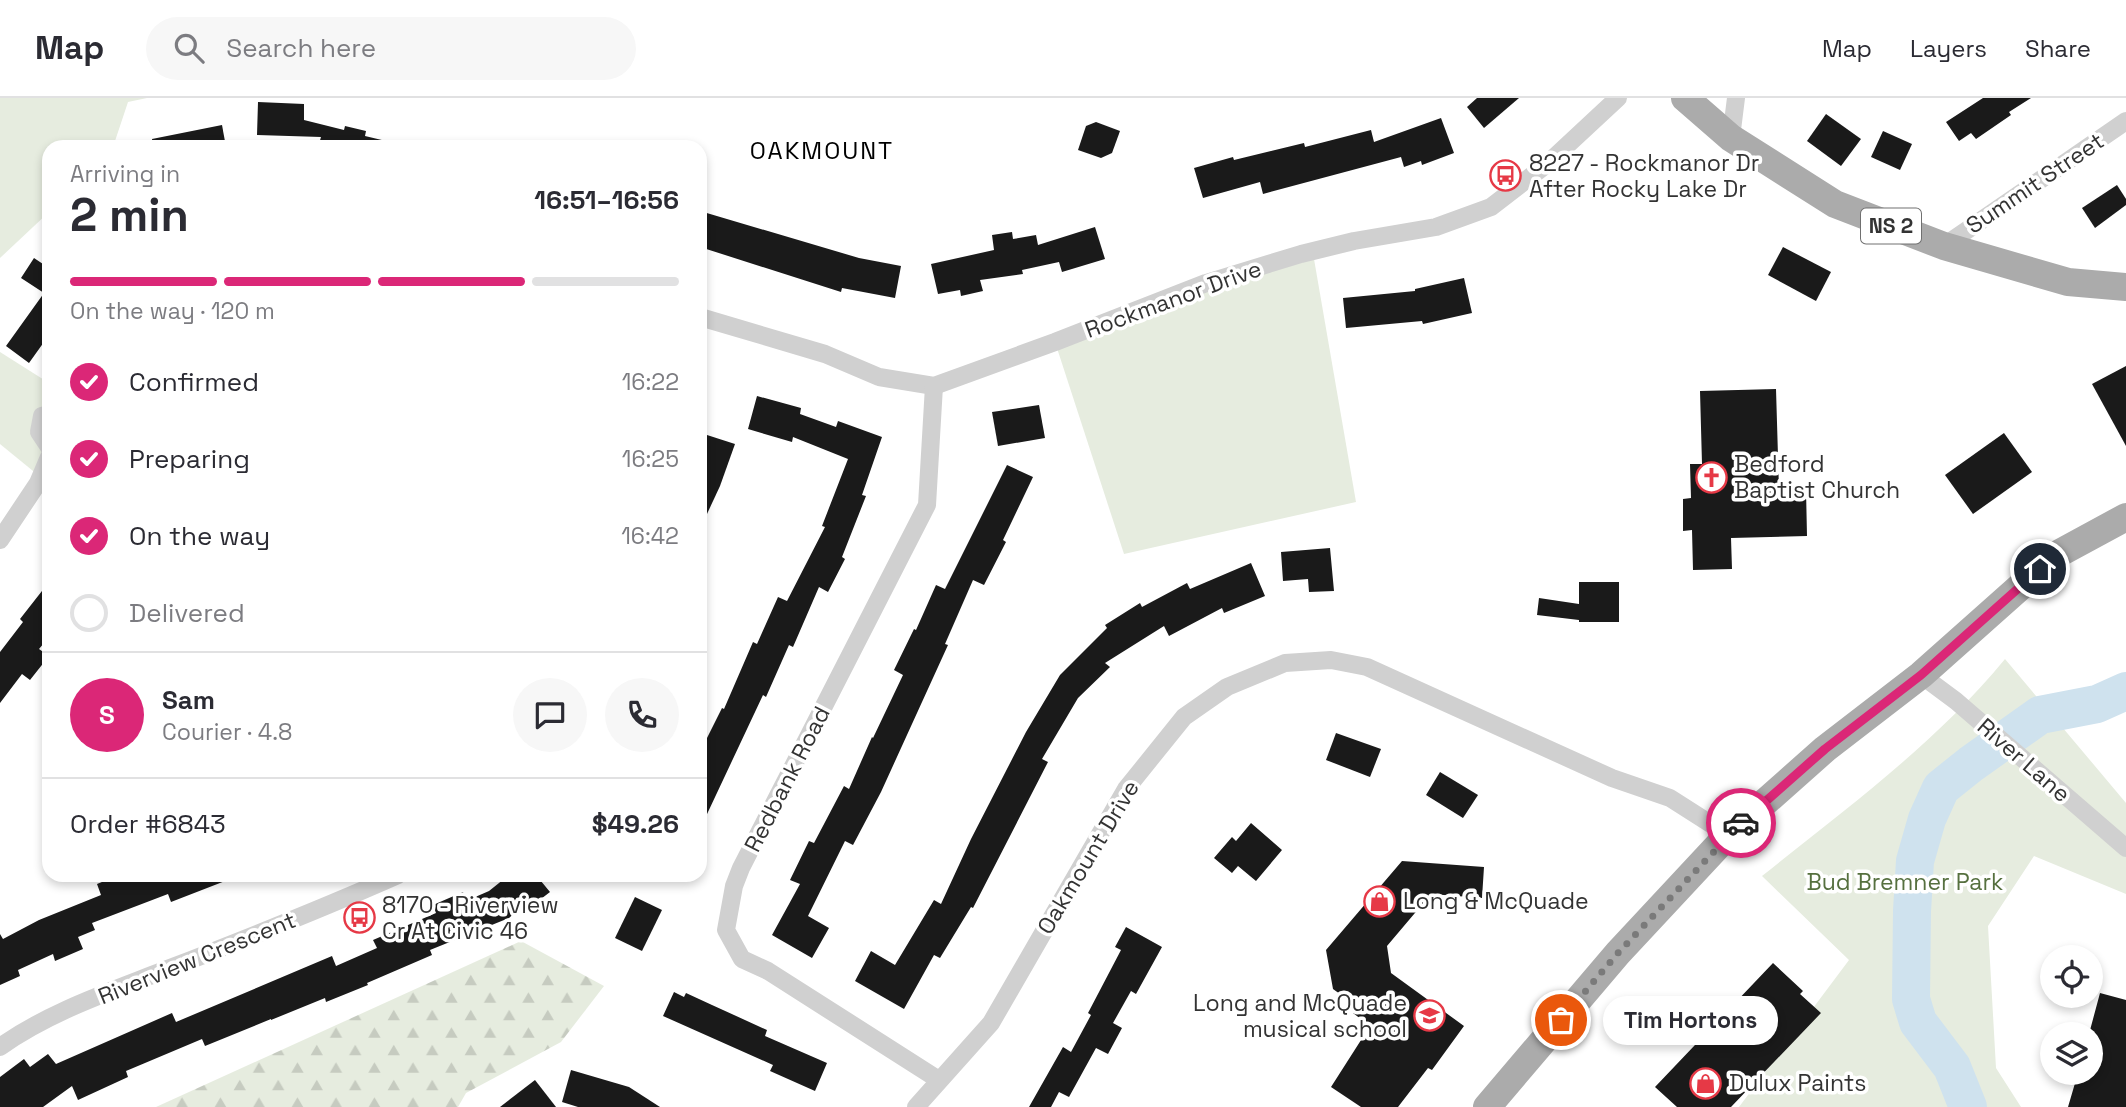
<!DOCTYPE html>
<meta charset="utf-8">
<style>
body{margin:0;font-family:"Space Grotesk",sans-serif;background:#f7f7f7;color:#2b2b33;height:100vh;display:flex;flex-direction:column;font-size:26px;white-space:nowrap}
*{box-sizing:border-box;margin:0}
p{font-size:23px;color:#7c7c81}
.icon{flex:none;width:38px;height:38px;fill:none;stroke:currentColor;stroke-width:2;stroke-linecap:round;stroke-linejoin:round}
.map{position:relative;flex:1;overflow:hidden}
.details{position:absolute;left:42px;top:42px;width:665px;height:742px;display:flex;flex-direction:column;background:#fff;border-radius:21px;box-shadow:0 4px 10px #0003}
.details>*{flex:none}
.controls{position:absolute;left:2040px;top:847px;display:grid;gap:14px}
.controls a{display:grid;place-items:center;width:63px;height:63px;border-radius:50%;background:#fff;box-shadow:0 4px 10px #0003;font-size:35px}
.pin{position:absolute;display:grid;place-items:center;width:60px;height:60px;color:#fff;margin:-30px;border:4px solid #fff;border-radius:50%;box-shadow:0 2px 7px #0007}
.courier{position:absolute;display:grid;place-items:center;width:70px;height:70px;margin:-35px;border:5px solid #db2777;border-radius:50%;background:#fff;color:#222;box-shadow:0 2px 9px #0007}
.bubble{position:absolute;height:49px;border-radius:24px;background:#fff;box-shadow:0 4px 10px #0003;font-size:23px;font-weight:700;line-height:49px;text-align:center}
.headline em{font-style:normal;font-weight:700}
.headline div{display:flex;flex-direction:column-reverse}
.headline{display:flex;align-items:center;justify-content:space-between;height:119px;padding:0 28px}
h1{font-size:46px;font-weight:700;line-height:52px}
.bar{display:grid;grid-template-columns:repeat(4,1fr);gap:10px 7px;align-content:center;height:84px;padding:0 28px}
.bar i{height:9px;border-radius:5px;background:#e1e1e2}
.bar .selected{background:#db2777}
.bar p{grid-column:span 4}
.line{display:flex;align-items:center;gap:18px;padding:0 28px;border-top:2px solid #e1e1e2}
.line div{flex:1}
.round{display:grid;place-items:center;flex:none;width:74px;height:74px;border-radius:37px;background:#f7f7f7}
ol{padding:0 28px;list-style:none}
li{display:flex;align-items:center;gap:21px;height:77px}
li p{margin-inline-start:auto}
li .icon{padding:7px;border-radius:50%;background:#db2777;color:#fff;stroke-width:4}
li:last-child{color:#7c7c81}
li i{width:38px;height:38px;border:4px solid #e1e1e2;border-radius:50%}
header{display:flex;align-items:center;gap:42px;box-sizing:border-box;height:98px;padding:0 35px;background:#fff;border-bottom:2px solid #e1e1e2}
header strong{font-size:33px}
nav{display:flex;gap:38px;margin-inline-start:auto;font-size:24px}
.search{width:490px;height:63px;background:#f7f7f7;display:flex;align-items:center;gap:18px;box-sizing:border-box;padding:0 24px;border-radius:38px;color:#7c7c81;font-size:26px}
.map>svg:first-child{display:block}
.green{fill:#e6ecdf}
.forest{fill:url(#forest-firs)}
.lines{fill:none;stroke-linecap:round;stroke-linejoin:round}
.river{stroke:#cfe2ee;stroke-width:38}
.building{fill:#1a1a1a}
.minor{stroke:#d0d0d0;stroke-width:18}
.primary{stroke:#ababab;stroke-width:28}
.done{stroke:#7a7a7a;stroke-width:7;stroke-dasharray:0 12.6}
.route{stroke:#db2777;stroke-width:9}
.labels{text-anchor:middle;stroke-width:7;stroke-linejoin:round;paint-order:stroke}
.shield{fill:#fff;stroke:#707070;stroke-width:2}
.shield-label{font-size:21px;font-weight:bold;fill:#333}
.poi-label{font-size:23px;fill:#333;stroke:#fff;text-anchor:start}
.street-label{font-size:23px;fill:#333;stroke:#fff}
.park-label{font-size:23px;fill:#56703f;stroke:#fff}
.neighbourhood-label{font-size:24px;letter-spacing:2px;fill:#000;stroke:#fff}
</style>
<header>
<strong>Map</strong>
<div class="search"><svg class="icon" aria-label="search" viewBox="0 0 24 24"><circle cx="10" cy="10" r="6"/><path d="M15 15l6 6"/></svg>Search here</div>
<nav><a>Map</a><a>Layers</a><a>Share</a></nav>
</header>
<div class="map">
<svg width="2126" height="1009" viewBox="0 0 2126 1009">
<defs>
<pattern id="forest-firs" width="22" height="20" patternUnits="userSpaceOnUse" patternTransform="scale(1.75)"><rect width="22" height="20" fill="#e6ecdf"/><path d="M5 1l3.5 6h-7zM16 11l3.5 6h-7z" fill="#c6cbc0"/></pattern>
</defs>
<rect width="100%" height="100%" fill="#fff"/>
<g class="green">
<path d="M0,0H147L128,4L113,49H49V114L0,160Z"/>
<path d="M1314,161L1356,404L1124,456L1055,244L1216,189Z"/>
<path d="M0,254L49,285V386L0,346Z"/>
<path d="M2005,561L2126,705V796L2034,758L1988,828L1996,970L2021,1009H1739L1849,862L1762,778C1847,710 1936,645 2005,561Z"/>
</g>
<path class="forest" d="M521,843L604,888L561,944L466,995L458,1009H156Z"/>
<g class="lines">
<path class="river" d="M1968,1009L1952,969L1918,924L1911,901L1912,813L1915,763L1927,721L1941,690L1971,666L2040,617L2097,606L2126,593"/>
</g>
<g class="building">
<path d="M1477,0H1519L1484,30L1467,9Z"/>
<path d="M1983,0H2031L2009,14L2011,17L1976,41L1971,35L1959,43L1946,24Z"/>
<path d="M258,4L304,6V22L344,32L345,28L366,33L365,38L386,43L385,49H318L321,39L257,37Z"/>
<path d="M1826,16L1861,41L1841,68L1807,43Z"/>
<path d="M1441,20L1454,55L1422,67L1421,63L1404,69L1401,59L1263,96L1260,84L1203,100L1194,70L1233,59L1234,62L1304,45L1305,49L1371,32L1374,44Z"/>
<path d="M1096,24L1120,33L1112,55L1101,60L1078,52L1086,28Z"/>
<path d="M222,27L226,49H153L152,41Z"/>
<path d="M1883,33L1912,46L1900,72L1871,59Z"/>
<path d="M2117,87L2126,101V107L2095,130L2082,110Z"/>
<path d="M700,113L859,160L901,168L895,200L842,190L841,194L700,149Z"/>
<path d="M1095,129L1105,161L1062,174L1059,164L1022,172L1023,176L980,182L983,193L961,198L960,192L938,196L931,166L994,152L992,137L1012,134L1013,141L1036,137L1038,147Z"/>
<path d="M1783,149L1831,174L1816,203L1768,177Z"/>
<path d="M34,160L49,170V237L29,265L6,248L44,195L21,180Z"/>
<path d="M1464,180L1472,215L1423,226L1422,223L1346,230L1343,200L1415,193V191Z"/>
<path d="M2126,268V348L2092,286Z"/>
<path d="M1776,291L1779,392L1806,391L1807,438L1731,440L1732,471L1693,472L1692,432L1683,433V401L1691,400L1690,366H1702L1700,293Z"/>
<path d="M757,298L801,310L800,316L836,329L838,323L882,339L862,397L866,398L842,459L845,461L828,494L819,489L793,549L789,547L766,599L763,597L700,731V654L722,610L724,611L753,544L757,546L778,499L787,503L825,429L822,428L848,361L793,339L792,344L748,331Z"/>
<path d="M1039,307L1045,340L998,348L992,314Z"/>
<path d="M2004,335L2032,374L1973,416L1945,377Z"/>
<path d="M707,337L735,346L720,388L700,431V358Z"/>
<path d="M1007,367L1033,379L1003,442L1006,444L984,487L973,482L945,546L948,547L881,694L853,747L845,743L808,818L829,830L812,860L772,837L800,786L790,782L809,743L814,745L844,688L849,691L872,639L873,640L903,577L894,572L914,531L916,532L936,487L945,491Z"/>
<path d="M1330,450L1334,493L1309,494L1308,481L1283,483L1281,454Z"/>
<path d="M1251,465L1265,498L1224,515L1222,510L1169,538L1164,528L1105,565L1110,569L1078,600L1042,661L1048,664L973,810L971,809L940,860L934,857L904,911L855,883L871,853L895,867L934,802L941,806L971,741L1026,634L1060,577L1107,530L1105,527L1140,505L1142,509L1187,485L1190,491Z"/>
<path d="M49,484V539L39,551L49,558L30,582L22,576L0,605V554L23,524L20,521Z"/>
<path d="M1579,484H1619V524H1579V522L1537,517L1539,500L1579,506Z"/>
<path d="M1336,635L1381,651L1370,679L1326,662Z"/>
<path d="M1440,674L1478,697L1463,720L1426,697Z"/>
<path d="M1251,725L1282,752L1256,783L1238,768L1232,775L1214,760L1232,739L1236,743Z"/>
<path d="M1402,763L1484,769L1482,800L1431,796L1387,848L1391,875L1464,928L1432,972L1428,970L1398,1009H1361L1331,989L1370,928L1353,915L1358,909L1333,891L1326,852Z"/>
<path d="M119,777L238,778L171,804L168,796L92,825L95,832L78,839L83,851L55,863L53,856L18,872L20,878L0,887V836L3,841L39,822L101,797L97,786Z"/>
<path d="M509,777H536L550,794L524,814L520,810L509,820L430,852L432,857L367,885L368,887L326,904L325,900L271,922V921L205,948L202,941L126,973L128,979L78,1002L72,988L43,1009H0V979L24,961L30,969L48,956L56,966L172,915L176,924L332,858L336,868L377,850L373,842L436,815L433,807L463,794L466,803L489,793Z"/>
<path d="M635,799L662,812L642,853L615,840Z"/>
<path d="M1126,829L1162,849L1136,896L1131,893L1113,925L1122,930L1108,956L1096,950L1069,999L1059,994L1051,1009H1029L1063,949L1071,954L1091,917L1088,915L1121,852L1115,849Z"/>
<path d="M1773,865L1803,893L1800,896L1821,915L1731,1009H1677L1655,989Z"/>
<path d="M674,894L684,899L686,895L712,907L767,932L765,938L827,965L815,993L770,973L773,967L663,918Z"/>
<path d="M2100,895L2126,902V1009H2068L2078,975H2091V936H2089Z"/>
<path d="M571,972L629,989L660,1009H578L562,1004Z"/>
<path d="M535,982L556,1009H500Z"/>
</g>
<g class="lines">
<g class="minor">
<path d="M1731,40L1736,0"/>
<path d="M1944,148L2126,23"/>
<path d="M700,219L825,256L879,279L934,288L1055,244L1206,185L1301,156L1354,143L1436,129L1491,109L1547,66L1618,0"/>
<path d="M934,288L927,407L741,770L734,788L726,832L742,861L768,873L939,982"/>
<path d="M49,316L42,318L39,334L49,349"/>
<path d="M0,442L38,385L49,359"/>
<path d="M1921,577L1956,603L2126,750"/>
<path d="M0,949C49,914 109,894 165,872C243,842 321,811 398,777"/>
<path d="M916,1009L991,925L1126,691L1184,619L1227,589L1285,565L1331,562L1367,569L1612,680L1670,700L1728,737"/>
</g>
<g class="primary">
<path d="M1685,0L1731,40L1835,106L1944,148L2068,184L2126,189"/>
<path d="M1487,1009L1618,855L1728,737L1825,651L1921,577L2056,457L2126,419"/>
</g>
</g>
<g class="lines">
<path class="done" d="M1561,922L1618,855L1741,725"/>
<path class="route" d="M1741,725L1825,651L1921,577L2040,471"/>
</g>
<defs>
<symbol id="bus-ring" viewBox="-11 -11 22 22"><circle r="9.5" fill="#fff" stroke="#e63946" stroke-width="1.5"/><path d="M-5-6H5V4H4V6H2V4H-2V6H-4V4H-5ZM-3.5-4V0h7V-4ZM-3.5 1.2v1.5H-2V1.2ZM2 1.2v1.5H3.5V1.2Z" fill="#e63946"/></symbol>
<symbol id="church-ring" viewBox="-11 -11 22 22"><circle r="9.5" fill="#fff" stroke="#e63946" stroke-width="1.5"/><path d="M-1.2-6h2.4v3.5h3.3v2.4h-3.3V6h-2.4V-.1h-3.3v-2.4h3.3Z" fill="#e63946"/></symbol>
<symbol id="shop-ring" viewBox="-11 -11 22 22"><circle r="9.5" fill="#fff" stroke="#e63946" stroke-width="1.5"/><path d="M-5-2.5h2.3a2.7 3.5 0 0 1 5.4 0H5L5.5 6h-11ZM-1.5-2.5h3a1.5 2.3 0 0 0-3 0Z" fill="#e63946"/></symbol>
<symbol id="school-ring" viewBox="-11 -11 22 22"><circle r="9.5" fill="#fff" stroke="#e63946" stroke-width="1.5"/><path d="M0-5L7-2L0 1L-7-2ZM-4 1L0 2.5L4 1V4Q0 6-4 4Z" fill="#e63946"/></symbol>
</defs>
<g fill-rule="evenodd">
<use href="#bus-ring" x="1488" y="60" width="35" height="35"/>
<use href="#church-ring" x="1694" y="362" width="35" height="35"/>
<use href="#shop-ring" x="1362" y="786" width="35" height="35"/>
<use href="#bus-ring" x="342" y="802" width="35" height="35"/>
<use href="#school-ring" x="1412" y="900" width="35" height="35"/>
<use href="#shop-ring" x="1688" y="968" width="35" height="35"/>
</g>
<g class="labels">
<rect class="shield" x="1861" y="110.5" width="60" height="35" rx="5"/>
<g class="shield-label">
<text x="1891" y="135">NS 2</text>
</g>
<g class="poi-label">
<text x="1529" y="73">8227 - Rockmanor Dr<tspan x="1529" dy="26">After Rocky Lake Dr</tspan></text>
<text x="1734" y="374">Bedford<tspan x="1734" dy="26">Baptist Church</tspan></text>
<text x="1403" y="811">Long &amp; McQuade</text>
<text x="382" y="815">8170 - Riverview<tspan x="382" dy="26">Cr At Civic 46</tspan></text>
<text x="1407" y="913" text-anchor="end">Long and McQuade<tspan x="1407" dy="26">musical school</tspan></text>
<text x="1729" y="993">Dulux Paints</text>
</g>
<g class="street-label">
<text transform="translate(2035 85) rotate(-34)" y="8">Summit Street</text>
<text transform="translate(1173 201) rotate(-20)" y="8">Rockmanor Drive</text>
<text transform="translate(2024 662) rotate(41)" y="8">River Lane</text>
<text transform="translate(787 681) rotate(-63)" y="8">Redbank Road</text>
<text transform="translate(1088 759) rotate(-59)" y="8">Oakmount Drive</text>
<text transform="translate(197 860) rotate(-22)" y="8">Riverview Crescent</text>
</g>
<g class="park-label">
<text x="1905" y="792">Bud Bremner Park</text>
</g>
<g class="neighbourhood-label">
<text x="822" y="61">OAKMOUNT</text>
</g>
</g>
</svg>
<div class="controls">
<a><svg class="icon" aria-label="locate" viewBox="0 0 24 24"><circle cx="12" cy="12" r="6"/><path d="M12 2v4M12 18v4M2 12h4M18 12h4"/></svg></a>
<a><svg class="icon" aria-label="layers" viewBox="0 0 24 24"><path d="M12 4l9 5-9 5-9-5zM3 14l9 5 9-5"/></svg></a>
</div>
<div class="pin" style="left:1561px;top:922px;background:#ea580c"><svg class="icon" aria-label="bag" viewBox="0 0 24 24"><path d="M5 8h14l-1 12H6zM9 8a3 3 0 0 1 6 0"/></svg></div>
<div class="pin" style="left:2040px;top:471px;background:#1f2937"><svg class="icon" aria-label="home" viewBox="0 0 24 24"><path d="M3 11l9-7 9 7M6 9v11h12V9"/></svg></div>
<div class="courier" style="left:1741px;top:725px"><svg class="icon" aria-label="car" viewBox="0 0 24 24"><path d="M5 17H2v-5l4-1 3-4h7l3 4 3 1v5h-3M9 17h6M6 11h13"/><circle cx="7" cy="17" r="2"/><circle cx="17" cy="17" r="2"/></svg></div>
<div class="bubble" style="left:1603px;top:898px;width:175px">Tim Hortons</div>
<section class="details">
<div class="headline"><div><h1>2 min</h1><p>Arriving in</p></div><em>16:51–16:56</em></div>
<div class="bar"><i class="selected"></i><i class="selected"></i><i class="selected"></i><i></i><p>On the way · 120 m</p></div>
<ol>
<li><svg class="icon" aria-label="check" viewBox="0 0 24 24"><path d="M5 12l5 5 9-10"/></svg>Confirmed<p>16:22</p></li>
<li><svg class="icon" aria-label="check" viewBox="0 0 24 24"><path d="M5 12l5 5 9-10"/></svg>Preparing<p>16:25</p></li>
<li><svg class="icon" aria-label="check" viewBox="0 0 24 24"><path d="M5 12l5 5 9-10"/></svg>On the way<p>16:42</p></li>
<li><i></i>Delivered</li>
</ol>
<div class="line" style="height:126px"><b class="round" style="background:#db2777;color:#fff">S</b><div><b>Sam</b><p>Courier · 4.8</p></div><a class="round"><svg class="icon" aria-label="chat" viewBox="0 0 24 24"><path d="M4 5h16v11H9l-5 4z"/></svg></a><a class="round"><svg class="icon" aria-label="phone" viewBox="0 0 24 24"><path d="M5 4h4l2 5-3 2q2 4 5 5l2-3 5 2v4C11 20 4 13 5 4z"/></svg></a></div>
<div class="line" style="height:91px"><div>Order #6843</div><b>$49.26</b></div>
</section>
</div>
